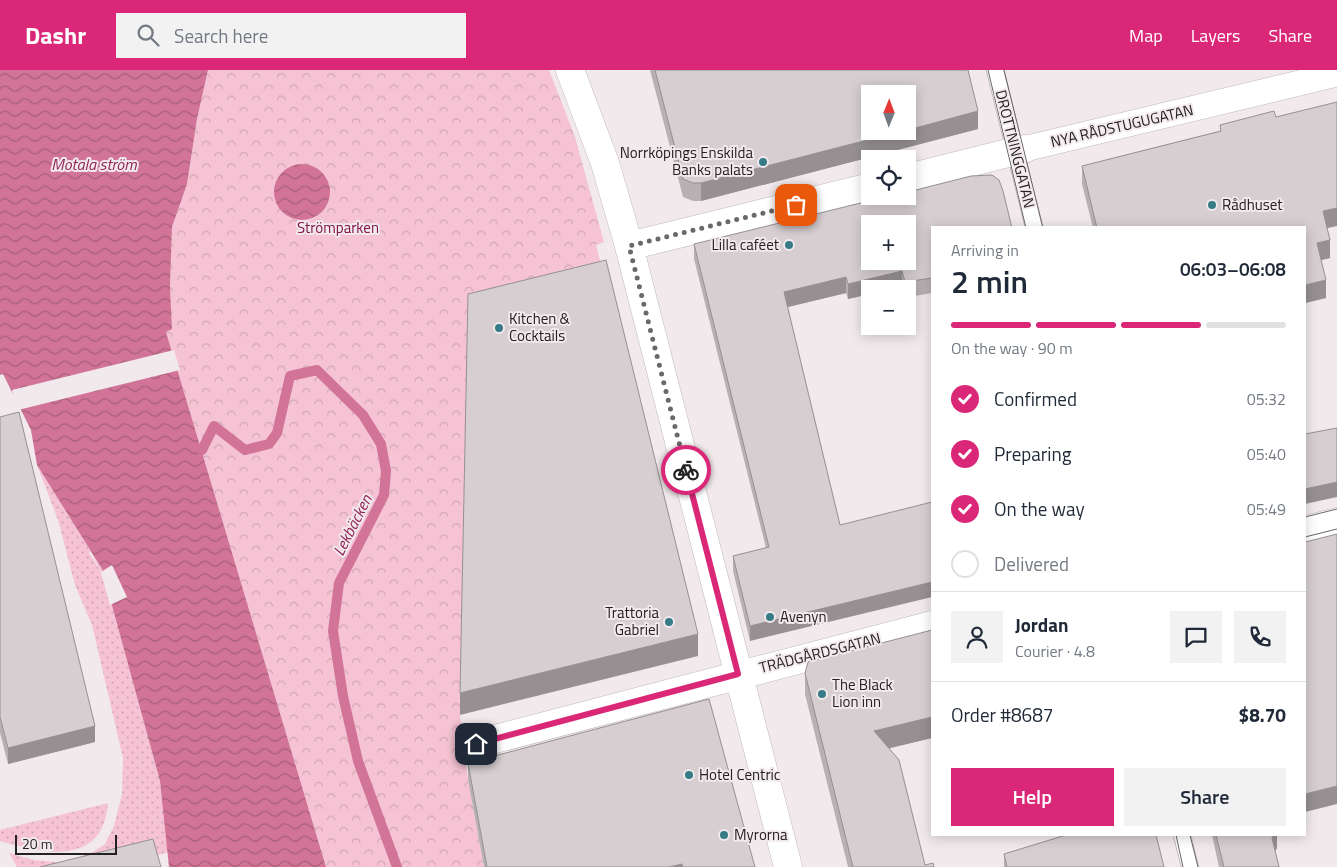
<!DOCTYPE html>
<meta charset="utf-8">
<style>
body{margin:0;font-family:"Titillium Web",sans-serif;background:#f2f2f3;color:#1f2937;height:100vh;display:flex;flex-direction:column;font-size:19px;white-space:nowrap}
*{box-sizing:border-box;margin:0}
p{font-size:16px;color:#747a83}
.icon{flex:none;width:28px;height:28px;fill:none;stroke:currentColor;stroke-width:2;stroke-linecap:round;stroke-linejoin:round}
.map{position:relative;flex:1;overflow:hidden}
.drawer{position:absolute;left:931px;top:156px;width:375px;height:610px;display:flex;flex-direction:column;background:#fff;border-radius:0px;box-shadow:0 2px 12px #0003}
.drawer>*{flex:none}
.needle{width:32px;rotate:1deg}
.tools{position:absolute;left:861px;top:15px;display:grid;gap:10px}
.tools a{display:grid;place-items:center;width:55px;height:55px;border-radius:0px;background:#fff;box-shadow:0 2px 12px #0003;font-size:25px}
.scale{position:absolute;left:15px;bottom:12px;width:102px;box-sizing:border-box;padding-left:5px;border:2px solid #242122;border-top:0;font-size:14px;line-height:18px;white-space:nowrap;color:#242122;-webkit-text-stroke:4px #f1e9eb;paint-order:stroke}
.pin{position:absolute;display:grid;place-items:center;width:42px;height:42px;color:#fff;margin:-21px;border-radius:10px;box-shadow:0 2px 8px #0006}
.courier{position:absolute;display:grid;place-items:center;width:50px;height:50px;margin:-25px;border:4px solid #db2777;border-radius:50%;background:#fff;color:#222;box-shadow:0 1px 6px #0007}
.overview em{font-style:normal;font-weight:600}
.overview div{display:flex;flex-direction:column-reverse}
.overview{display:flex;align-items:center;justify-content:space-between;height:85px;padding:0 20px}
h1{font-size:32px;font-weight:600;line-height:38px}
.bar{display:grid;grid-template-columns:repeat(4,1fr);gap:8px 5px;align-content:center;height:60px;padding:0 20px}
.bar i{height:6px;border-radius:4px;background:#e0e1e3}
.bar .active{background:#db2777}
.bar p{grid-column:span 4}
.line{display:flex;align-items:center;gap:12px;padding:0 20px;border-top:1px solid #e0e1e3}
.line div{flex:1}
.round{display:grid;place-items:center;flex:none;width:52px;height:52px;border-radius:0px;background:#f2f2f3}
ol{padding:0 20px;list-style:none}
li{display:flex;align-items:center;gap:15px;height:55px}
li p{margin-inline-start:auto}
li .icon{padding:5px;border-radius:50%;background:#db2777;color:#fff;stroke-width:4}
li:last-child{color:#747a83}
li i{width:28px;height:28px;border:2px solid #e0e1e3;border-radius:50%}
.action{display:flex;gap:10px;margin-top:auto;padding:10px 20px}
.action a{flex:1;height:58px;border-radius:0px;background:#db2777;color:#fff;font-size:20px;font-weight:600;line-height:58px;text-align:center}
.action a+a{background:#f2f2f3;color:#1f2937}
header{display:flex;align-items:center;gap:30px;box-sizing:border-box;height:70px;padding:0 25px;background:#db2777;color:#fff}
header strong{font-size:24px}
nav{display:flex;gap:28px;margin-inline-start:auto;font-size:18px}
.search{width:350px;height:45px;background:#f2f2f3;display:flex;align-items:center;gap:12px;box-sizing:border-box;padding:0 18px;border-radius:0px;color:#747a83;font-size:19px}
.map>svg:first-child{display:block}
.grass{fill:url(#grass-dots)}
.park{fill:url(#park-crowns)}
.water{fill:url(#water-waves)}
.pier{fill:#f1e9eb}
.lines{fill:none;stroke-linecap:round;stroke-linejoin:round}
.stream{stroke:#d17497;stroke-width:10}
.service-casing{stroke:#c0b8bb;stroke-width:18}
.pedestrian-casing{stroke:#c0b8bb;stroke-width:26}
.minor-casing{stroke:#c0b8bb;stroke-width:29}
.service{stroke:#fff;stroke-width:16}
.pedestrian{stroke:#fff;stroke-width:25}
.minor{stroke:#fff;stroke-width:28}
.tram{stroke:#6a6567;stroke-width:1}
.wall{fill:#b8b1b4}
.shaded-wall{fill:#969092}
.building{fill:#d6ced1;stroke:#969092;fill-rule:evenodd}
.done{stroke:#6c6768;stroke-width:5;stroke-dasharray:0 9}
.route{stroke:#db2777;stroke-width:6}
.poi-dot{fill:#357c86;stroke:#f1e9eb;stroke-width:2}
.labels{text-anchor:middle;stroke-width:4;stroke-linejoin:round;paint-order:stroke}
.street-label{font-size:15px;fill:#242122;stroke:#f1e9eb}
.poi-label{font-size:15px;fill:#242122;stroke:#f1e9eb;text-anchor:start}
.park-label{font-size:15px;fill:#84134b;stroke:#f1e9eb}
.water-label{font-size:16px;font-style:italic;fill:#912256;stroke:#f1e9eb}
</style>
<header>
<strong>Dashr</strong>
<div class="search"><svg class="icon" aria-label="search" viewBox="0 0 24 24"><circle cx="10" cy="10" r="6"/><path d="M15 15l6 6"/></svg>Search here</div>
<nav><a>Map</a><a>Layers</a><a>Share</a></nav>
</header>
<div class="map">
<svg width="1337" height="797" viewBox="0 0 1337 797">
<defs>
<pattern id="grass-dots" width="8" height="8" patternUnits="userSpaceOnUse" patternTransform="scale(1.25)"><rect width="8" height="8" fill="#f5c3d3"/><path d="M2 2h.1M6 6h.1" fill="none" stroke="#d2a7b5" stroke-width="1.8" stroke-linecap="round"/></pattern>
<pattern id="park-crowns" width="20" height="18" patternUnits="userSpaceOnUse" patternTransform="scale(1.25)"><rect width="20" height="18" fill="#f5c3d3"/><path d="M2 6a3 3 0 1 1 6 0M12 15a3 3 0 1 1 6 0" fill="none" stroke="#d2a7b5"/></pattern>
<pattern id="water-waves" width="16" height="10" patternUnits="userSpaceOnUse" patternTransform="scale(1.25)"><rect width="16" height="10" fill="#d17497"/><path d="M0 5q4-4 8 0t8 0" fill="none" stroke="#a95f7b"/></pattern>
</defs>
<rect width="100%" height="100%" fill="#f1e9eb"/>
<g class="grass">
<path d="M37,395L102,499L160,711L169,782L112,797H17L9,783L34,790L66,793L84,788L105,774L114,756L122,724L123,688L92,555L75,515L58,450Z"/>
<path d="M108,733C103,797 44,784 0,771V760Z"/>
</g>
<path class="park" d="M208,0H549L575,67L604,172L596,175L606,213L468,246L460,645L468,710L484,797H326L166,262L172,259L170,217L172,157L187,114L197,49Z"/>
<g class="water">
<path d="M0,0H208L197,49L187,114L172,157L170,217L172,259L166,262L326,797H169L160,711L102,499L37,395L31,360L3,304L0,305Z"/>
<circle cx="302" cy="122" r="28"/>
</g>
<g class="pier">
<path d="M174,280L180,300L18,340L16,336L12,320Z"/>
<path d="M91,482L101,502L112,495L127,527L110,535L100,500L89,483Z"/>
</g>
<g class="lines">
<path class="stream" d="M202,380L214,356L245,380L269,374L277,363L290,306L317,300L363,345L381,374L386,401L384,425L339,513L333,561L343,626L358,691L397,797"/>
<defs>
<g id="service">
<path d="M995,0L1034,158"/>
<path d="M1182,765L1190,797"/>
</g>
<path id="pedestrian" d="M1024,79L1337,4"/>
<g id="minor">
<path d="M570,0L605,93L629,176L788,797"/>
<path d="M908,108L1024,79"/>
<path d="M629,176L870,117"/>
<path d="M1305,460L1337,452"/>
<path d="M476,674L932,555"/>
</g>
</defs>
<use href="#service" class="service-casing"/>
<use href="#pedestrian" class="pedestrian-casing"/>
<use href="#minor" class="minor-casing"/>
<use href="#service" class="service"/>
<use href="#pedestrian" class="pedestrian"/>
<use href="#minor" class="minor"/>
<g class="tram">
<path d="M988,0L1026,158"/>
<path d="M1004,0L1043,158"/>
<path d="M1305,447L1337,439"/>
<path d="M1305,467L1337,459"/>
<path d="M1176,765L1183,797"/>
<path d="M1190,765L1198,797"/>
</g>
</g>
<g class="wall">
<path d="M650,0H968L978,59L701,131H693L683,127Z"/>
<path d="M1276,47L1327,158L1330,188L1321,190L1326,228L1305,233V158H1093L1082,114V96L1220,61V55Z"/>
<path d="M932,158V223L908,227V219H903L902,216L848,229L846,223L787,237L840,455L750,571L733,501V486L766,478L694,189V174Z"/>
<path d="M0,347L95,672L8,694L0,663Z"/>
<path d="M932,560V668L888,678L925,795L934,797H848L805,624V603Z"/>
<path d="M468,693L755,797H484L468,710Z"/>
<path d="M1212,765H1277V778L1275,781L1279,797H1219Z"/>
<path d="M1004,784L1164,797H1004Z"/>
</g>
<g class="shaded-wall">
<path d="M978,41V59L701,131V113L902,61H908V60Z"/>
<path d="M1337,138V156L1323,159V141Z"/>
<path d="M1330,170V188L1317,191V173Z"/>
<path d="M902,201V216L892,219H870V224L848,229V214Z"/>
<path d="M846,207V223L784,238V222Z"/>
<path d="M1326,210V228L1305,233V215Z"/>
<path d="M1337,412V427L1305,434V419Z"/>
<path d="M932,512V527L750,571V556Z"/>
<path d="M698,564V586L460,645V623Z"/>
<path d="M932,647V668L874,682V661Z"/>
<path d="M95,656V672L8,694V678Z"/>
<path d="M1337,716V734L1305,742V724Z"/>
<path d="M1274,765H1277V778L1272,786V768Z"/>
<path d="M682,794V797H669Z"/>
</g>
<g class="building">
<path d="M655,0H968L978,41L908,60V24H870V61H902L701,113H693L683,109Z"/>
<path d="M1337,32V138L1323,141L1330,170L1317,173L1326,210L1305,215V158H1097L1082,96L1221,61L1220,55L1274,41L1276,47Z"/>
<path d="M992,105L999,110L1003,121L1012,158H932V208L905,212L902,201L848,214L846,207L784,222L840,455L932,432V512L750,556L733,486L769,477L694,174L889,126H908V122L971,106ZM870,154H908V191H870Z"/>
<path d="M606,190L698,564L460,623L468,224Z"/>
<path d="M19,342L95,656L8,678L0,647V347Z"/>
<path d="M1337,358V412L1305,419V364Z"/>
<path d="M1337,464V716L1305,724V472Z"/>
<path d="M932,560V647L874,661L899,690L925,795L933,793L934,797H853L805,603L808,592Z"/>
<path d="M709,629L750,779L755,797H683L682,794L669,797H487L468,693Z"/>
<path d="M1066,765H1156L1164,797H1007L1004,784Z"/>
<path d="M1216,765H1274L1272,768L1279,797H1224Z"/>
<path d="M153,769L161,797H40Z"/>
</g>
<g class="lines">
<path class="done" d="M686,400L629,176L796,135"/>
<path class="route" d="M476,674L738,604L686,400"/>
</g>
<g class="poi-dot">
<circle cx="763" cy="92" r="5"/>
<circle cx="1212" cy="135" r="5"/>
<circle cx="789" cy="175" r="5"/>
<circle cx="499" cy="258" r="5"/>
<circle cx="770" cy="547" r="5"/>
<circle cx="669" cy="552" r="5"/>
<circle cx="822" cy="624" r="5"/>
<circle cx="689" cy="705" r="5"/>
<circle cx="724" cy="765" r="5"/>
</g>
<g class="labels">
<g class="street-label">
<text transform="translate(1122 56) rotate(-13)" y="5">NYA RÅDSTUGUGATAN</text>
<text transform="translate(1015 79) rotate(76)" y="5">DROTTNINGGATAN</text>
<text transform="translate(820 583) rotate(-14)" y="5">TRÄDGÅRDSGATAN</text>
</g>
<g class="poi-label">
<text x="753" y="88" text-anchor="end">Norrköpings Enskilda<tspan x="753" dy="17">Banks palats</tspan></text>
<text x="1222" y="140">Rådhuset</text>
<text x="779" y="180" text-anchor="end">Lilla caféet</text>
<text x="509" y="254">Kitchen &amp;<tspan x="509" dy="17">Cocktails</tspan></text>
<text x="659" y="548" text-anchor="end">Trattoria<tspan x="659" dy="17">Gabriel</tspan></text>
<text x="780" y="552">Avenyn</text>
<text x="832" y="620">The Black<tspan x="832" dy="17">Lion inn</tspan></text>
<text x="699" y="710">Hotel Centric</text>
<text x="734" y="770">Myrorna</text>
</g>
<g class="park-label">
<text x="338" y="163">Strömparken</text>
</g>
<g class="water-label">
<text x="94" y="100">Motala ström</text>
<text transform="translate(352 455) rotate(-63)" y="6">Lekbäcken</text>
</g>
</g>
</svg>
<div class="tools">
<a><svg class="needle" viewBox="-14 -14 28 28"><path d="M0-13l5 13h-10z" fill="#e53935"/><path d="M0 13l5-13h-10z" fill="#747a83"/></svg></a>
<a><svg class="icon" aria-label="locate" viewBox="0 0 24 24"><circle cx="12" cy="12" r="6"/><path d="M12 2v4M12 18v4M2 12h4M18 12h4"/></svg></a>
<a>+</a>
<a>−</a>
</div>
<div class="scale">20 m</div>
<div class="pin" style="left:796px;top:135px;background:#ea580c"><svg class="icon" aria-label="bag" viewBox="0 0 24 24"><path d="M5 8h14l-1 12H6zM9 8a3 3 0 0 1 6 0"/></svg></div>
<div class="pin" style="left:476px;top:674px;background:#1f2937"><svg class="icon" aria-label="home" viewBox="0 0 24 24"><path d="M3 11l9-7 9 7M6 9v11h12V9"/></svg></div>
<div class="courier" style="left:686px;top:400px"><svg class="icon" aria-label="bike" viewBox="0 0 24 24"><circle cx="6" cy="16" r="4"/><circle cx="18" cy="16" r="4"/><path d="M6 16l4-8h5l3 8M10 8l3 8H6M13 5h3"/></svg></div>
<section class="drawer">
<div class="overview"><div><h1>2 min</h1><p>Arriving in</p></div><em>06:03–06:08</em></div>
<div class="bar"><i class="active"></i><i class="active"></i><i class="active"></i><i></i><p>On the way · 90 m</p></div>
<ol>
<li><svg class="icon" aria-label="check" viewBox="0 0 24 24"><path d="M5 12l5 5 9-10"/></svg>Confirmed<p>05:32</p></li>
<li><svg class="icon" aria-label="check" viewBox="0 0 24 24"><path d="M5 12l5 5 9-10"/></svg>Preparing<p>05:40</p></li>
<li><svg class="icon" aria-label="check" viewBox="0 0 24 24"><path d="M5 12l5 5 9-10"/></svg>On the way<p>05:49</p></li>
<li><i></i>Delivered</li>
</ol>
<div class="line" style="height:90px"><a class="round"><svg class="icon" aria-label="person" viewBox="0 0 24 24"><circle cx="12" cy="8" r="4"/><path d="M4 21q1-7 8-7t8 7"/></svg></a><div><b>Jordan</b><p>Courier · 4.8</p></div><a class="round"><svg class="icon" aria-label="chat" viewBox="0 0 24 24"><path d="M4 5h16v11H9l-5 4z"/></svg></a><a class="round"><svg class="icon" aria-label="phone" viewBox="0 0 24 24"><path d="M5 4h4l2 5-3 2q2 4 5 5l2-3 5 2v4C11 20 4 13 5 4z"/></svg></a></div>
<div class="line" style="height:65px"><div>Order #8687</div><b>$8.70</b></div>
<div class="action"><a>Help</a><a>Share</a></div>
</section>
</div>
